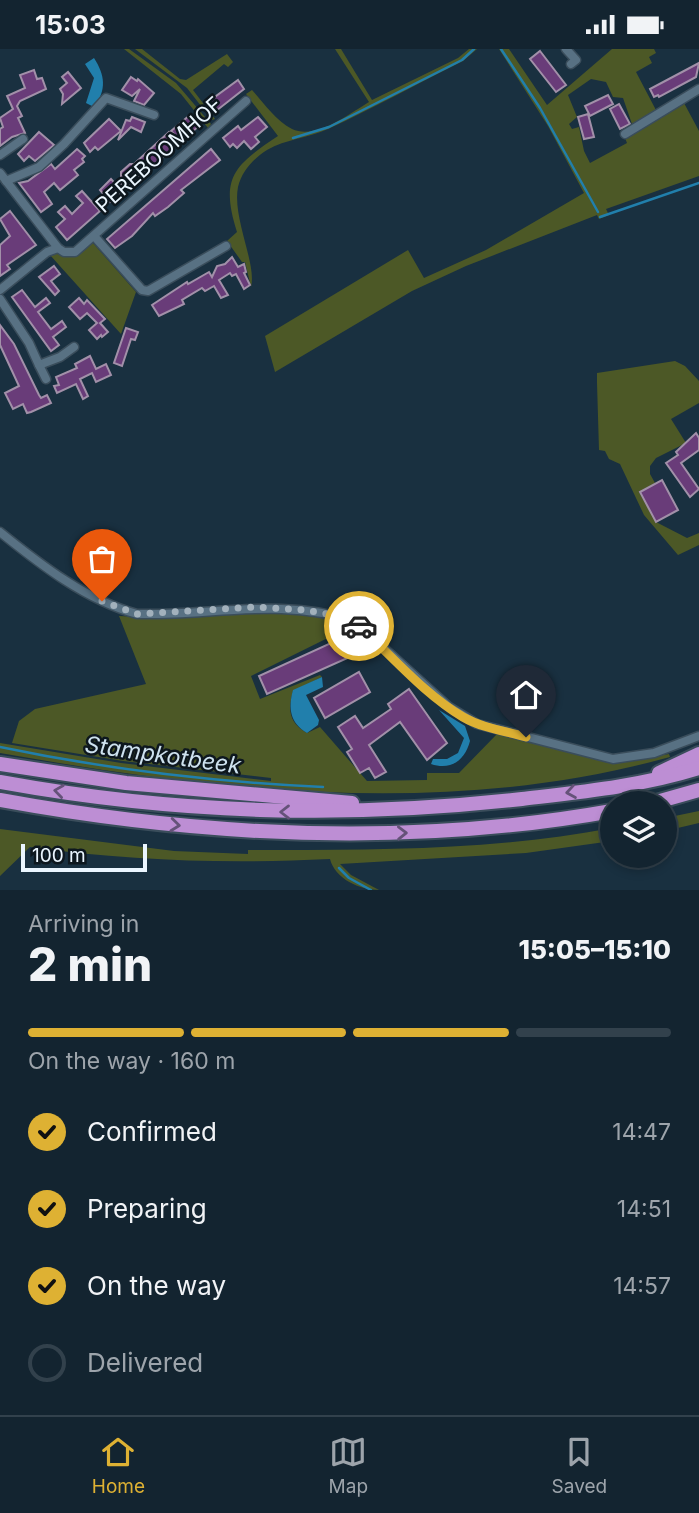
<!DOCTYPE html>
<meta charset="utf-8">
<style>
body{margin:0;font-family:Inter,sans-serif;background:#1c2c38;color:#f1f3f6;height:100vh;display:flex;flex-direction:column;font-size:26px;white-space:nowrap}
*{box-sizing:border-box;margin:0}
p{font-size:23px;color:#9da4ab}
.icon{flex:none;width:38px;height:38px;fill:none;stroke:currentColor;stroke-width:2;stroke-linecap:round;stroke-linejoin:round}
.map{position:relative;height:841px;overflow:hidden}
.sheet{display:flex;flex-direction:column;background:#132430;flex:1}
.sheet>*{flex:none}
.buttons{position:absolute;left:600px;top:742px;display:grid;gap:14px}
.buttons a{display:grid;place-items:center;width:77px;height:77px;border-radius:50%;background:#132430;box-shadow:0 4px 10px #0003,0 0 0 2px #32414c;font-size:35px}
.scale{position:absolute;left:21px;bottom:18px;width:126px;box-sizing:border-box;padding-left:7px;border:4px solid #ebf6ff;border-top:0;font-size:19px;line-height:24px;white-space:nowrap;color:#ebf6ff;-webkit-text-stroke:5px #0d171e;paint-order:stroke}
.pin{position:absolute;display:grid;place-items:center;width:60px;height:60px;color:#fff;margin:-72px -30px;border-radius:50% 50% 50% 0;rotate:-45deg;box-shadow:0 0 7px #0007}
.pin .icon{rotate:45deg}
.courier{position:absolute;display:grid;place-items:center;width:70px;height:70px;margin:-35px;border:5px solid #deb133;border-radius:50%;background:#fff;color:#222;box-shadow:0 2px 9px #0007}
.headline em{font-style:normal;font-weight:800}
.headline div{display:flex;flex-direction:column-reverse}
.headline{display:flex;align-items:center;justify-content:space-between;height:119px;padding:0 28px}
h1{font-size:46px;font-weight:800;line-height:52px}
.bar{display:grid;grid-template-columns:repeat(4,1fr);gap:10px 7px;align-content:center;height:84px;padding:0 28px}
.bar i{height:9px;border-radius:5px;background:#32414c}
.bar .active{background:#deb133}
.bar p{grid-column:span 4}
ol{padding:0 28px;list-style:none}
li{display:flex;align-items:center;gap:21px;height:77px}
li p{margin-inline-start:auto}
li .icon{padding:7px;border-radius:50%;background:#deb133;color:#111;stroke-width:4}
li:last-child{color:#9da4ab}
li i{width:38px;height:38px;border:4px solid #32414c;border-radius:50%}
.status{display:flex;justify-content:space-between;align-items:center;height:49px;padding:0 35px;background:#132430;direction:ltr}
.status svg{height:19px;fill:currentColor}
.menu{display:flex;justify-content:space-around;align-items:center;height:98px;border-top:2px solid #32414c;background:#132430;font-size:19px;color:#9da4ab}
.menu a{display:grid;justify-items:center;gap:4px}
.menu .active{color:#deb133}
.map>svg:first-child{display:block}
.green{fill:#4c5826}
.water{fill:#217fac}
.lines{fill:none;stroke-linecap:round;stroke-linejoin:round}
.stream{stroke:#217fac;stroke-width:2.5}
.building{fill:#693c79;stroke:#a290a9;stroke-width:2}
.street-casing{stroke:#3a4d5b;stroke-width:11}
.highway-casing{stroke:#3a4d5b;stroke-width:18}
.street{stroke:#587183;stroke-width:8}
.highway{stroke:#bd8ed4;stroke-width:14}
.oneway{stroke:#655279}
.done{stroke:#a2b1bc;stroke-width:7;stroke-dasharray:0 12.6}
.route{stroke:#deb133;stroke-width:9}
.labels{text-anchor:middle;stroke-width:5;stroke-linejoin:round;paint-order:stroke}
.street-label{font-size:21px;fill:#ebf6ff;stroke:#0d171e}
.water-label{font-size:23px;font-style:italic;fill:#cee2ef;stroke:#0d171e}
</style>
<div class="status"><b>15:03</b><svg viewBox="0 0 49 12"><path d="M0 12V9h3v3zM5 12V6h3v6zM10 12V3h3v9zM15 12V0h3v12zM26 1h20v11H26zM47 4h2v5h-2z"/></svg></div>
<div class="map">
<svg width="699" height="841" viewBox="0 0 699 841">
<rect width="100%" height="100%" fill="#193040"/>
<g class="green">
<path d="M124,0H129L176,34L211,75L208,79L181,45Z"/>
<path d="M135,0H142L180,30L186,31L227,5L233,13L228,18L224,15L193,41L215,70L212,71L187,39Z"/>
<path d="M335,0H341L372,51L458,9L469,0H477L463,12C418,34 374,59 328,80C308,89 286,90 267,101C253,110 242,122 238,138C232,169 257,215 251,238L245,213H242L227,192L237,183C220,129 233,117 278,87L246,45L252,41C263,53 276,72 292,80C316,91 349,65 369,53Z"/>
<path d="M499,0H509L547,56L612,0H654L656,4L649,8L652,14L636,23L657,63L633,78L623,49L613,48L606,33L591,30L568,46L577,68L569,75L572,80L579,78L584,102L590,114L627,94L625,89L684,54L699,82V127L606,160L609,166L599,170L597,166L466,217L412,242L275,323L265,287L408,201L424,229L486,201L584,144L548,77Z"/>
<path d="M90,194H93L136,243L121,285L50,206L56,204L73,207Z"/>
<path d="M675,312L685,317L699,332V354L671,370L686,394L656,409L650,417V425L655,434L639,443L656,473L687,489L699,484V496L678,506L644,466L620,415L609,410L605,402L599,401L597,334V324Z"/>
<path d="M236,562C275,564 317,561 352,577L251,627L260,650L320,626L322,628L293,642C288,660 288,673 307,684L320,678L367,732L427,731V724H459L497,685L617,713L669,705L670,708C451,769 220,743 0,704V694L121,714L271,732V729L123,712L12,694L19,672L35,660L146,635L119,567L164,569Z"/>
<path d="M699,762V774L665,782V769Z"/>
<path d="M612,779V792L526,804L340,815L351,826L379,841C360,841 335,830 330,810C229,815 130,812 30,798L0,827V780L174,802L248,805V801C369,801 493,802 612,779Z"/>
</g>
<g class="water">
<path d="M94,9C105,26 107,41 94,58L86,54L94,29L85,15Z"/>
<path d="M322,628L323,638L306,646L319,671L318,676L307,684C290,674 288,659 293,641Z"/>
<path d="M439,661L465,677L470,692C465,711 451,722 431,715L433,710H447L458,704L464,689Z"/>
</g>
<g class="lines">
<g class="stream">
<path d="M501,0L540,59L598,163"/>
<path d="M293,89L329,78L462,11L474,0"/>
<path d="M600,168L699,134"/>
<path d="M0,698C105,720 215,733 323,738"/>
<path d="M339,819L349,829L371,841"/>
</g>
</g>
<g class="building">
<path d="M540,2L566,36L556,43L530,10Z"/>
<path d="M699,14L696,28L659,48L658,46L654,48L650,40Z"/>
<path d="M34,21L37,30L42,29L46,40L20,52L17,57L22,67L18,69L25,84L12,88L0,97V80L3,78L0,69L13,60L7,47L25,39L20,26Z"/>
<path d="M68,23L81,39L62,55L63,45L60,40L67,34L62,28Z"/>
<path d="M131,28L137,32L138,30L154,44L144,56L134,52L140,40L132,47L122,41Z"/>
<path d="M238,31L244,40L216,62L208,53Z"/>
<path d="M608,46L613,55L590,67L585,57Z"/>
<path d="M619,55L630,75L620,80L610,60Z"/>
<path d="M588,65L594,88L584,90L578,68Z"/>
<path d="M190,66L199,77L110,153L100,141L111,130L121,141V123L130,115H134L169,83L175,86L171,82Z"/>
<path d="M132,68L145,73L141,83L131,78L118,91L126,71L130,72Z"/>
<path d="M258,68L267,78L255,88L259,93L251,100L244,92L237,99L233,95L230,98L223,89L238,77L241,81Z"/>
<path d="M109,70L121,82L98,101L95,98L90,103L84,94Z"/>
<path d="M39,83L54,96L35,112L29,107L24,112L18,105Z"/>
<path d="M77,100L85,107L82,110L84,113L74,121L78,126L60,141L54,134L44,143L52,155L41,163L19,134L28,132L51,115L55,120Z"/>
<path d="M211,100L220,111L181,141L184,144L168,158L155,167L153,164L132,187L115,199L107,190Z"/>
<path d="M82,142L100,162L67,191L56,178L65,170L58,163L65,157L72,165L83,154L76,147Z"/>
<path d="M10,162L36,196L7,216L10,220L0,227V196L10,187L0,170Z"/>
<path d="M232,208L238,218L244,215L246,223L244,224L250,236L244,240L236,225L232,227L230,224L219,231L228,246L221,249L214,237L205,242L202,239L182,251L184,255L159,267L152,256L187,233L188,235L209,223L212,228L217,217L225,215Z"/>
<path d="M54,217L60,225L51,232L59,242L55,246L39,228Z"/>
<path d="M22,241L35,258L46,249L50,254L38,263L51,280L62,272L66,278L53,288L59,296L51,302L12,248Z"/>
<path d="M79,249L84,255L87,251L105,270L100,274L108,283L102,288L101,286L97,290L89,281L97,274L87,264L80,270L69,258Z"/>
<path d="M0,276L14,295L39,346L41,349L47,346L51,354L31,363L27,364L23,355L13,360L5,344L19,337L0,296Z"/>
<path d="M126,279L138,283L135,291L131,290L122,317L114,314Z"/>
<path d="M90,307L96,320L106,315L111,326L96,333L92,324L80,330L88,347L83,350L76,335L57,344L54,337L59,336L56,328L77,319L75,315Z"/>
<path d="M696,384L699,389V401L681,414L699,440L690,448L666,414L678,406L676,403Z"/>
<path d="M662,431L678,461L656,473L640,443Z"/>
<path d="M344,588L352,607L267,645L259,627Z"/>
<path d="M359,623L370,643L325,669L314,649Z"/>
<path d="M409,640L447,694L427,711L400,673L369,696L386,723L375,729L369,719L360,724L347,703L352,700L338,678L355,667L363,679L391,660L388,655Z"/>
</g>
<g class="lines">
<defs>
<g id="street">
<path d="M566,0L576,11L571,15"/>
<path d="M625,85L699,40"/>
<path d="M0,106L23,90"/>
<path d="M0,124L58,199L64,203H75L246,52"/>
<path d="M6,132L39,118L64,95L106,49L154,66"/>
<path d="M94,187L142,241L148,242L226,197"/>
<path d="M0,241L47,203L58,199"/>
<path d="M0,250L29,294L39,316L60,308L74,298"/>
<path d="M39,316L46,330"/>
<path d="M0,483C41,516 86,551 137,565C210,567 282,548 354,572L449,658L477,675L613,710L654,704L699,687"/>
</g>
<g id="highway">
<path d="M0,715L126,734L352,754"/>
<path d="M659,724L699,705"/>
<path d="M0,733C176,765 344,770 522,750C581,743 642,737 699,719"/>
<path d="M0,751C202,788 410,798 612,762"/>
<path d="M653,754L699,741"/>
</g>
</defs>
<use href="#street" class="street-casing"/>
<use href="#highway" class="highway-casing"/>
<use href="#street" class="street"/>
<use href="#highway" class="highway"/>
</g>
<defs><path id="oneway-chevron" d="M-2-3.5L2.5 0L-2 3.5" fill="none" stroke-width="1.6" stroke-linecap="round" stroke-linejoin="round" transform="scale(1.75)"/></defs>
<g class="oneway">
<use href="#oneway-chevron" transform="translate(59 742) rotate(-172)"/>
<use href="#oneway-chevron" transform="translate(571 743) rotate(171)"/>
<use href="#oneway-chevron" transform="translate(285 763) rotate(-180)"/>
<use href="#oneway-chevron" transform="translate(175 776) rotate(6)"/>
<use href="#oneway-chevron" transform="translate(402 784) rotate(-1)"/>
</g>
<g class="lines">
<path class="done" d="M102,552L137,565L254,558L304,561L334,566L359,577"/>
<path class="route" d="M359,577C392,607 424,645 463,668C482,679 505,682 526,688"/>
</g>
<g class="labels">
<g class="street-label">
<text transform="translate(159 106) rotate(-42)" y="7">PEREBOOMHOF</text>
</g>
<g class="water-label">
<text transform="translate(163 706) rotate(8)" y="8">Stampkotbeek</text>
</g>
</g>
</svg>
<div class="buttons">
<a><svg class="icon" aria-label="layers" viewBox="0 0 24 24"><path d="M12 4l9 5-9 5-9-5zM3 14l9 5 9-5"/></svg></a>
</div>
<div class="scale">100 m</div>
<div class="pin" style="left:102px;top:552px;background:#ea580c"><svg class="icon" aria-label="bag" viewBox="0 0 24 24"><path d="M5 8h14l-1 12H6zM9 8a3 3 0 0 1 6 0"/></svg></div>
<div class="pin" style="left:526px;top:688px;background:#1f2937"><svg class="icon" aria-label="home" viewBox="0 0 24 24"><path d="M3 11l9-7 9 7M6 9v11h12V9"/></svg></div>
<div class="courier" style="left:359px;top:577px"><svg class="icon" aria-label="car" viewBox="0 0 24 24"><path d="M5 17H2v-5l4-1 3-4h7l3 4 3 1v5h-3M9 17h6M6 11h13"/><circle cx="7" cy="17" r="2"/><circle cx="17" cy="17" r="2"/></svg></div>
</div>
<section class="sheet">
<div class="headline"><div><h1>2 min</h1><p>Arriving in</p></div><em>15:05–15:10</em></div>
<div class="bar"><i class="active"></i><i class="active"></i><i class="active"></i><i></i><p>On the way · 160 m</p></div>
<ol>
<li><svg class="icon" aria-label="check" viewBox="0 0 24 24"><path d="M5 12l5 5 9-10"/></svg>Confirmed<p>14:47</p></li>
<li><svg class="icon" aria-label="check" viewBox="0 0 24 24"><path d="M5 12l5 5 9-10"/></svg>Preparing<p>14:51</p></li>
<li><svg class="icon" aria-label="check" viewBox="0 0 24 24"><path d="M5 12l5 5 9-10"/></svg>On the way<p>14:57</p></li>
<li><i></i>Delivered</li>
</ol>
</section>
<nav class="menu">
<a class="active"><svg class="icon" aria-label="home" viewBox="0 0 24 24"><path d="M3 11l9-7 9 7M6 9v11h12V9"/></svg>Home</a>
<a><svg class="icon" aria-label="map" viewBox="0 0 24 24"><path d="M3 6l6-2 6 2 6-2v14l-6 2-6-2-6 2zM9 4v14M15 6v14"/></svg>Map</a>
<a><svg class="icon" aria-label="saved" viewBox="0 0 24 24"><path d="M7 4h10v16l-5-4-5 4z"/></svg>Saved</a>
</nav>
